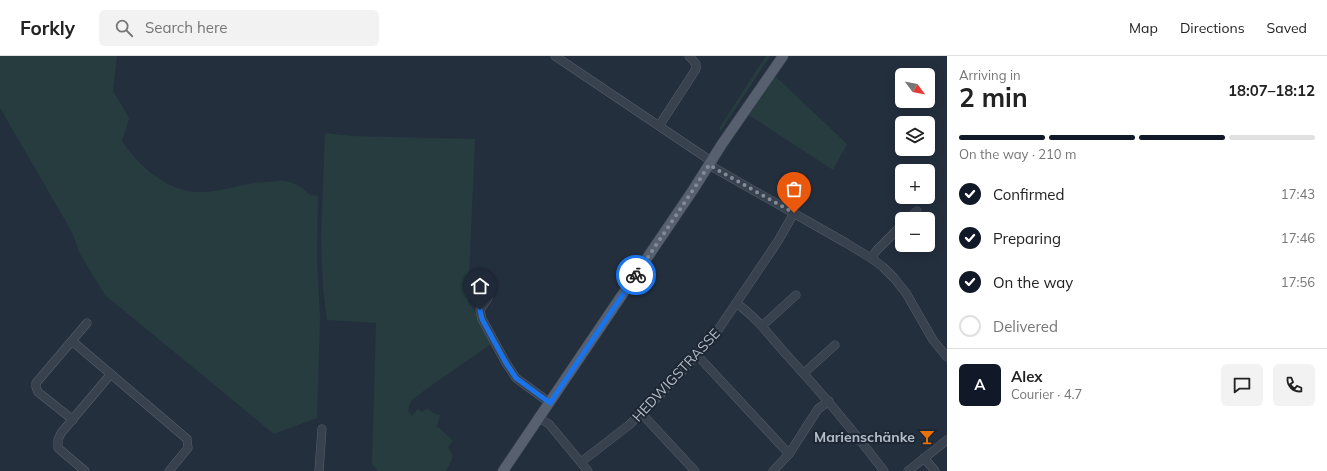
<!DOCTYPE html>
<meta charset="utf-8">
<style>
body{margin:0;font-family:Mulish,sans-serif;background:#f2f2f2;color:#222;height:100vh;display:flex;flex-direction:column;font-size:15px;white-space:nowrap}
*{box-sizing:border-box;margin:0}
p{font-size:13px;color:#767676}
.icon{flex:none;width:22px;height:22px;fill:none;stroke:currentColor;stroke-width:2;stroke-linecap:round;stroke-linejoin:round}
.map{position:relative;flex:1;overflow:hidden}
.drawer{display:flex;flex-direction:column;background:#fff;width:380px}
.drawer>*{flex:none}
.needle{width:26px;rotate:122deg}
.buttons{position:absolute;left:895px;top:12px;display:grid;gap:8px}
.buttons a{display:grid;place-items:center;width:40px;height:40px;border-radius:6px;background:#fff;box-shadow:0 2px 10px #0003;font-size:20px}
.pin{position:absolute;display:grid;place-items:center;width:34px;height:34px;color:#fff;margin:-41px -17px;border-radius:50% 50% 50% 0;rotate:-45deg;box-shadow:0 0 4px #0007}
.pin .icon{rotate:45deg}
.courier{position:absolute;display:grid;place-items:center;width:40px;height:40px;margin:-20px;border:3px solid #1a73e8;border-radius:50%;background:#fff;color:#222;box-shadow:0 1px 5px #0007}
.summary em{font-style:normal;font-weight:700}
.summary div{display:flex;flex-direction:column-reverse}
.summary{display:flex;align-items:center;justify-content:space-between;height:68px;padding:0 12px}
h1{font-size:26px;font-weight:700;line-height:30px}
.bar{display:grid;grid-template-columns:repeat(4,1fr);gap:6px 4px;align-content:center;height:48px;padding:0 12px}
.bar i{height:5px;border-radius:3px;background:#e0e0e0}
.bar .on{background:#111827}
.bar p{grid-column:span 4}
.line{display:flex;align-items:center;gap:10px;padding:0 12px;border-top:1px solid #e0e0e0}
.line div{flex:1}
.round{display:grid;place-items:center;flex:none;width:42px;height:42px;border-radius:6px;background:#f2f2f2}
ol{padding:0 12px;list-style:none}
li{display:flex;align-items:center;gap:12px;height:44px}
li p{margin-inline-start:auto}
li .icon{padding:4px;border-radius:50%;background:#111827;color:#fff;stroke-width:4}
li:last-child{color:#767676}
li i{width:22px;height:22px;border:2px solid #e0e0e0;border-radius:50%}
header{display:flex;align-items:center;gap:24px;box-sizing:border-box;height:56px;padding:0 20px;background:#fff;border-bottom:1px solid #e0e0e0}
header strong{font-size:19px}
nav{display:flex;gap:22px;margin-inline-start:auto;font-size:14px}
.search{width:280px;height:36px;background:#f2f2f2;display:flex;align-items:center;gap:10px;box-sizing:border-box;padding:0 14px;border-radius:6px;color:#767676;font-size:15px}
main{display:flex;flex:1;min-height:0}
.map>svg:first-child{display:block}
.green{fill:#263c3f}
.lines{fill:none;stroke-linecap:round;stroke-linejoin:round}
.minor-casing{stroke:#565f6c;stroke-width:9}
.major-casing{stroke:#414a57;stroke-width:11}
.minor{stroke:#38414e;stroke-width:8}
.major{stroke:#56606e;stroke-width:10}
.done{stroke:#828b98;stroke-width:4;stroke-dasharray:0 7.2}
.route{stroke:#1a73e8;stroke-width:5}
.labels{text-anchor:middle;stroke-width:4;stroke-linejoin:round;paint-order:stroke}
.street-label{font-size:14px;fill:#b4bcc9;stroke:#1d2633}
.poi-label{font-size:14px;font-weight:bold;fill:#b4bcc9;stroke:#1d2633;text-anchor:end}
</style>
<header>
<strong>Forkly</strong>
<div class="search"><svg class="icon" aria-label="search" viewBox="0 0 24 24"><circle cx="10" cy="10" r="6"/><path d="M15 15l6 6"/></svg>Search here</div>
<nav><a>Map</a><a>Directions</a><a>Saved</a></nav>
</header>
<main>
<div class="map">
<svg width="947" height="415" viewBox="0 0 947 415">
<rect width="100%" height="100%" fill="#242f3e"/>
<g class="green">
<path d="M0,0H117L113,35L127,58L129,63L122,85C138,109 166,135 197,136C217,137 235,130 254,127C258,126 262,127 266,126C272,126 278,124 284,125C294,126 303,132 310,139L318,140L317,203L320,262L317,362L274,378L105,239L80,198L72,176L0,52Z"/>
<path d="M766,0H770L720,76V71Z"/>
<path d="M775,20L847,88L833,114L749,59Z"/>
<path d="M325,77L351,80L475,83L468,244L469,249L473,252L491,288L425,334L411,345L408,355L412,360L418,353L422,356L428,352L434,358L440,359L437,370L453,385L448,391L453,401L446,415H377L376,412L372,409L376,267L327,264L323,233L321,181Z"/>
</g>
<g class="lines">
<defs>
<g id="minor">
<path d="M555,0L711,105"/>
<path d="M659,70L696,13V8L689,0"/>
<path d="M709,109L846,187L871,202L883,211L894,222L906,237L933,284L947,301"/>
<path d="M908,163L917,155"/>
<path d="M871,202L877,194L902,169"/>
<path d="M488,242L480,254L482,263L506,307L516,322L550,347"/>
<path d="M736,247C755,260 770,280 785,297C820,335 853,374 884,415"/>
<path d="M762,270L796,239"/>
<path d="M72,285L187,383L188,392L169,415"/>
<path d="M697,299L789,398"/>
<path d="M804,317L835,289"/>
<path d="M641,357L695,415"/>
<path d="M539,362L549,368L588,415"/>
<path d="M73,364L38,336L36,331V327L87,267"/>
<path d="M924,402L935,415"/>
<path d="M581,406L629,369L662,337L697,299L718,274L778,185L794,157"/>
<path d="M85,415L58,392V384L61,377L110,319"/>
<path d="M319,415L322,373"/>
<path d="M773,415L789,398L818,353L829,345"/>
<path d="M908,415L947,384"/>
</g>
<path id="major" d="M503,415L693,134L722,88L783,0"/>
</defs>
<use href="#minor" class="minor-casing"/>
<use href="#major" class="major-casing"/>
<use href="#minor" class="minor"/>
<use href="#major" class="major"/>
</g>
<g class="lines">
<path class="done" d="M636,219L693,134L709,109L794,157"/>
<path class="route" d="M480,254L482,263L506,307L516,322L550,347L636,219"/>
</g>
<defs>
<symbol id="bar-bare" viewBox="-9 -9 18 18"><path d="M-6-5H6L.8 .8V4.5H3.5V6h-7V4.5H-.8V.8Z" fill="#e8710a" stroke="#1d2633" stroke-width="2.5" paint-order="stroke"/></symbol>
</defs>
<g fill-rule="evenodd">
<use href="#bar-bare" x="916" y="370" width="22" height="22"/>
</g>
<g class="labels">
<g class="street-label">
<text transform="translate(676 319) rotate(-47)" y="5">HEDWIGSTRASSE</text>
</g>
<g class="poi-label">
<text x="915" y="386">Marienschänke</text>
</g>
</g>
</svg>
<div class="buttons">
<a><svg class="needle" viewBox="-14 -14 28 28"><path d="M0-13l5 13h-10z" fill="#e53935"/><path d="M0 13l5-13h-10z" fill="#767676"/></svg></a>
<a><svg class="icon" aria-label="layers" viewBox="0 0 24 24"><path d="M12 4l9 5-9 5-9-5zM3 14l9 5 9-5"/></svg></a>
<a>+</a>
<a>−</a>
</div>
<div class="pin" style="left:794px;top:157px;background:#ea580c"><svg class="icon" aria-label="bag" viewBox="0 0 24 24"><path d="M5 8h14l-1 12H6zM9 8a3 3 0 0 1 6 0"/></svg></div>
<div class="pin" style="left:480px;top:254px;background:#1f2937"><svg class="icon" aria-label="home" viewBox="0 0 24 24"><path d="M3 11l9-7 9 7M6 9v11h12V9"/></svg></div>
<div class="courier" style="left:636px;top:219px"><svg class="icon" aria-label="bike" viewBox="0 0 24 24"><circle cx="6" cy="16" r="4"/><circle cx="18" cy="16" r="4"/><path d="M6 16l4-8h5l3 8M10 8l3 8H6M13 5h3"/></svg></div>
</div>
<section class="drawer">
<div class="summary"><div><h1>2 min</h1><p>Arriving in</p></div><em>18:07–18:12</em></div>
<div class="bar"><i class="on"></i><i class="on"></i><i class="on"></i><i></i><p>On the way · 210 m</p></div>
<ol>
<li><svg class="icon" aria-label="check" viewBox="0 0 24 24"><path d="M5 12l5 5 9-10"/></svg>Confirmed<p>17:43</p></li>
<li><svg class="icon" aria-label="check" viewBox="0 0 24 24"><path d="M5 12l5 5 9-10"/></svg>Preparing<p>17:46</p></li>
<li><svg class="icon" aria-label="check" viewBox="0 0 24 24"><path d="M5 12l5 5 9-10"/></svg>On the way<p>17:56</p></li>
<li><i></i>Delivered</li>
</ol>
<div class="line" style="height:72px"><b class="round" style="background:#111827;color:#fff">A</b><div><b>Alex</b><p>Courier · 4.7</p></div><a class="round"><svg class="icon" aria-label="chat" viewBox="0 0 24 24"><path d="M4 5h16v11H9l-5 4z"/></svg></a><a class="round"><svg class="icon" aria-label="phone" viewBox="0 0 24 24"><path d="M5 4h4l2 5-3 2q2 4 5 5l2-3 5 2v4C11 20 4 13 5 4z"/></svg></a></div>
</section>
</main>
